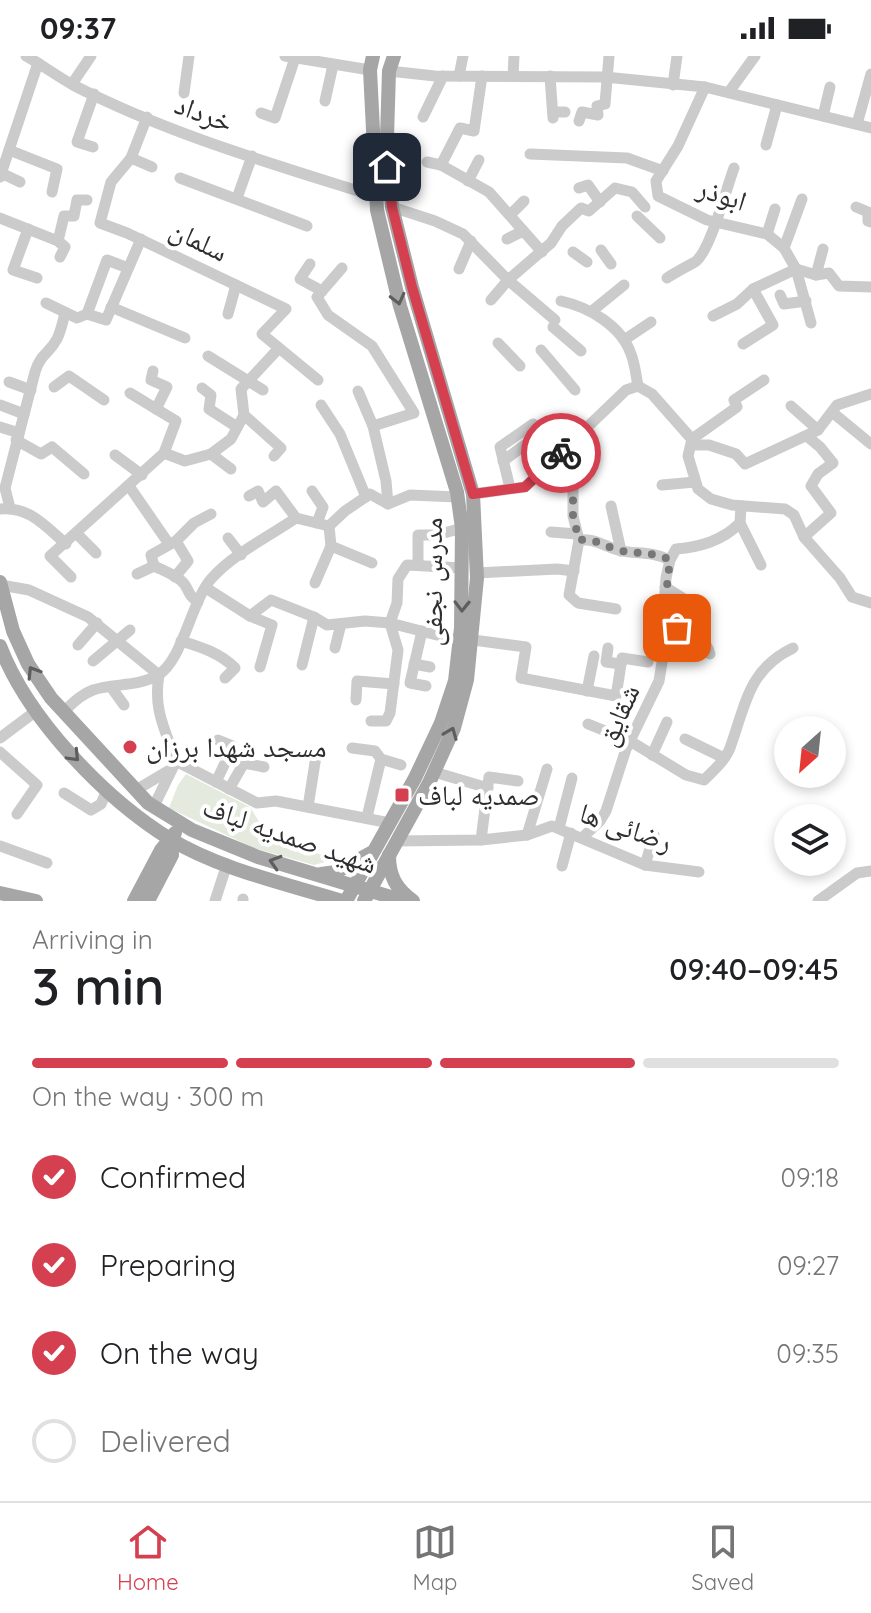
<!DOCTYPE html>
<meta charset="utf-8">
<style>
body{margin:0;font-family:Quicksand,"Noto Naskh Arabic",sans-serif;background:#f6f6f6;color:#202124;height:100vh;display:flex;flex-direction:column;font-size:30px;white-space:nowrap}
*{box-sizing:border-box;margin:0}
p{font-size:26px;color:#757577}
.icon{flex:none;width:44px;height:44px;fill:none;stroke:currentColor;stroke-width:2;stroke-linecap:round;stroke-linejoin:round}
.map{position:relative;height:845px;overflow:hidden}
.drawer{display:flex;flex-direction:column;background:#fff;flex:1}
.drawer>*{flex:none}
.needle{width:52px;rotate:207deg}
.buttons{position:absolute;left:774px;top:660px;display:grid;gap:16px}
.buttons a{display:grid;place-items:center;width:72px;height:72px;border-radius:50%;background:#fff;box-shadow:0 4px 12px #0003;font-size:40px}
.pin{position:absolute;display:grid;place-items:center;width:68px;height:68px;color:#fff;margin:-34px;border-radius:16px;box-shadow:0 4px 12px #0006}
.courier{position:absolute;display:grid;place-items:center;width:80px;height:80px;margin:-40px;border:6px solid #d54051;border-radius:50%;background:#fff;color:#222;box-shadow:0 2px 10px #0007}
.headline em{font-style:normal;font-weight:600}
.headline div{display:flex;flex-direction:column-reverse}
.headline{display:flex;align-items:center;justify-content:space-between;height:136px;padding:0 32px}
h1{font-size:52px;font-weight:600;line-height:60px}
.bar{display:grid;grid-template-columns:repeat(4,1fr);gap:12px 8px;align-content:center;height:96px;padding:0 32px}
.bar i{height:10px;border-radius:6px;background:#e0e0e0}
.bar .selected{background:#d54051}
.bar p{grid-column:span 4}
ol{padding:0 32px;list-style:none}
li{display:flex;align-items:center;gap:24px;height:88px}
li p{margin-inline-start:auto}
li .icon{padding:8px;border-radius:50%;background:#d54051;color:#fff;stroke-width:4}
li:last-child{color:#757577}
li i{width:44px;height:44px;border:4px solid #e0e0e0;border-radius:50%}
.status{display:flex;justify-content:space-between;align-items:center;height:56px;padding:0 40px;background:#fff;direction:ltr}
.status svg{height:22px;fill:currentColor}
.dock{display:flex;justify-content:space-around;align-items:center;height:112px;border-top:2px solid #e0e0e0;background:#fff;font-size:22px;color:#757577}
.dock a{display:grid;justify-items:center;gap:4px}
.dock .selected{color:#d54051}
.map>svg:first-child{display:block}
.green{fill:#e4eadd}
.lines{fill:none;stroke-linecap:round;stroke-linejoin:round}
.minor{stroke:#cbcbcb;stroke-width:11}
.major{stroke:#a6a6a6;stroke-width:14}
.oneway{stroke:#5e5e5e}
.done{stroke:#777;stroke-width:8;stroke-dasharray:0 14.4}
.route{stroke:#d54051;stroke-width:10}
.poi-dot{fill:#d54051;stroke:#fff;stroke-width:3}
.labels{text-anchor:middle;stroke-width:8;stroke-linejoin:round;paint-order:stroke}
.street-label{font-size:28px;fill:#2e2e2e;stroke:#fff}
.poi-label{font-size:28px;fill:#2e2e2e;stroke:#fff;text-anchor:start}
</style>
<div class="status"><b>09:37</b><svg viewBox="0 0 49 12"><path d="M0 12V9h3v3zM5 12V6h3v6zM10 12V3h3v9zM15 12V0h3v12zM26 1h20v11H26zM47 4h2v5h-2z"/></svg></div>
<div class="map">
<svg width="871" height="845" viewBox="0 0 871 845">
<rect width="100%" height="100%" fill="#fff"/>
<path class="green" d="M186,718L250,751L270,783L336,803L314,809L254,792L169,752L178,729Z"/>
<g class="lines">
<g class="minor">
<path d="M26,0C42,9 57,20 73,29C168,78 273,108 374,140"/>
<path d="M285,0L370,14"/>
<path d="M389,15L435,20L605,21L705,31L871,72"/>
<path d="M459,20L463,0"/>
<path d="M513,20L514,0"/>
<path d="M550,20L553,62"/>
<path d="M72,28L91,0"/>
<path d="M673,29L677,0"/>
<path d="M705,31L678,90L656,125L658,140L707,164L767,178L784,192L796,213L816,219L829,217L839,230L871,231"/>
<path d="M729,36L755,0"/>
<path d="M184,37L189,0"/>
<path d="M325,45L333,9"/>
<path d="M553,56H565"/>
<path d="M261,57L275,62L295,2"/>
<path d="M823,60L830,31"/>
<path d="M147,61L131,102L111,126L100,167L127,177L286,253L262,278L318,324"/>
<path d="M423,61L443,20"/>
<path d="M579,65L582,56L598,59L597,50L605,48L609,0"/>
<path d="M857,68L871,18"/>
<path d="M766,89L777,49"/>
<path d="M93,91L77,86L94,38"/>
<path d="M9,94L57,113L52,136"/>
<path d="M530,98L627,102L663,115"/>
<path d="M131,102L152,111"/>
<path d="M427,106L441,109L489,136L542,196"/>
<path d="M441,109L460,72L474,75L482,20"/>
<path d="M1,117L20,126"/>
<path d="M0,121L38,7"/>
<path d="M180,122L307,170"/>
<path d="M468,125L479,104"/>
<path d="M579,132L588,129L600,146"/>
<path d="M237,142L252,100"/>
<path d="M392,151L435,165L463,178L508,224L555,264"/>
<path d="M856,151L868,156V165L871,166"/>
<path d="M510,159L524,145"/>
<path d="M637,160L660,182"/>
<path d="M0,162L58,185L65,191L60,201"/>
<path d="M28,173L13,214L37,222"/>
<path d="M767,178L775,153"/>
<path d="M507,183L523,175"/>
<path d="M58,185L64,160H74L77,144H87"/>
<path d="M784,192L802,143"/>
<path d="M601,194L611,208"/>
<path d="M573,196L587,206"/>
<path d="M310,208L300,223L322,235"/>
<path d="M342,212L317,241L328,259L372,290L414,357L373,370"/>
<path d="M459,213L471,185"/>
<path d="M816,219L823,193"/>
<path d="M667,222C676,216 686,211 695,206C710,196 726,133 734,112"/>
<path d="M780,239L784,248L806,245"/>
<path d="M491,244L508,224L551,187L562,170L581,152L589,155L615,132L632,136L645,151"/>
<path d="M561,245C588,251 621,269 631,298C635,308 636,320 638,330"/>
<path d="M46,247L77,262L87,258L106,264L141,183"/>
<path d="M111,251L185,282"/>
<path d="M592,255L624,229"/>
<path d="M87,258L107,204L128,212"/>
<path d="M228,258L236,229"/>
<path d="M713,260L737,248L753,233L796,213L811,267"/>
<path d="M553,271L581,295"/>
<path d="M624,284L651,266"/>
<path d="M498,287L520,310"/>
<path d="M743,288L773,269L753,233"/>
<path d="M541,294L575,334"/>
<path d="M208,300L263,334"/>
<path d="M153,315L151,324L167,331L156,353"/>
<path d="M764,324L734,344L737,351L692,383L688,400L698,433L711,443L732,449L785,453L794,459L804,481L840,522L852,541L871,547"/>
<path d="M9,326L31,334"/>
<path d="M54,331L69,320L104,344"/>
<path d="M202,332L211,339L209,353L237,371"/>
<path d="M358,335L373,370L386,425L388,448"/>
<path d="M0,349L24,358"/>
<path d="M321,349L340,378L366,441"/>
<path d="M791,350L818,374"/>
<path d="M832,356L871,388"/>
<path d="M244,359L281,392L274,400"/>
<path d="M0,371L19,377"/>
<path d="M16,384L41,398L52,391L84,418"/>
<path d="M564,393L573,431V460L579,484"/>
<path d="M164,397L185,405L211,398L231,383L244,359L241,333L279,292"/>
<path d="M211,398L231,413"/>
<path d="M115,399L142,419"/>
<path d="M503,405L526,388"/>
<path d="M662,429L695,426"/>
<path d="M129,430L169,488"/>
<path d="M510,432L500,391L533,368"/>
<path d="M312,435L323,451L317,467"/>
<path d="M473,438L525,431L626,334L638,330L652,338L697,389H709L736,398L745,408L818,374L837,349L871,338"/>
<path d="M249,440L258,435L263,446L276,435L296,462"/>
<path d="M611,450L621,495"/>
<path d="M10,452L5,432L35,316C41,297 49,298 57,283C61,275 63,265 65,257"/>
<path d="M0,453C29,450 45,470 66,488"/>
<path d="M740,467L761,509"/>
<path d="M551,476L577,478"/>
<path d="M77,478L96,497"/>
<path d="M804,481L831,457L811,430L818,418L833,407L820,391L808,381"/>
<path d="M228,482L241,499"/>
<path d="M331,490L372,507"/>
<path d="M418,509V479H437L462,472"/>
<path d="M154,510L151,499L176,485L194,467L211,458"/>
<path d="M477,517L557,513L574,515"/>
<path d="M137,518L154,510C164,515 179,520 185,529C190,537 189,540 198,546"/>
<path d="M71,521L50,500L164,397L176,365L130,337"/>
<path d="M175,521L188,505L176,485"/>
<path d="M315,527L331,490L329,470"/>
<path d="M1,529L29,534L88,561L159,619C153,654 165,673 176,705L257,747L276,745L390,767"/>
<path d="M665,531L695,550"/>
<path d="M206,532L250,560L271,544L314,561L327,569L365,565L390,567L460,585"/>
<path d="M616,553L578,547L569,539L579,484C594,482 604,490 618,494C635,499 649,494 670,504"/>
<path d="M250,560L272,569L260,611"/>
<path d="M663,565C681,573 705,577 710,598"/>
<path d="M422,575L410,627L426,630"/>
<path d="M473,584L526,591L521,622L616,640L622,602L648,606"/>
<path d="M181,585C201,591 220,597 235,612L225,622"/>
<path d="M78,589L97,567"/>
<path d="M335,592L341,568"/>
<path d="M608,592L606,606L621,608"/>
<path d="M93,605L130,574"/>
<path d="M414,608L430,611"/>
<path d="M302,609L314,561"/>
<path d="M111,631L124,649"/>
<path d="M587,635L594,600"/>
<path d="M356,644L357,625L394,628"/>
<path d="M63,656C73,647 80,639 93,634C114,627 138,631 158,619C183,604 191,546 211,523C233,498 268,481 296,462L329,470L345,455L370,438L388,448L410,439L457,441"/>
<path d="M371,665H386L390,657L398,594L390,567L397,547L398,523L407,509L462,512"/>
<path d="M588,668L630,685L686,719L704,724C714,714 727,703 731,689C746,647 749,613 793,592"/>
<path d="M0,682L36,655"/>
<path d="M685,683L724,702"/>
<path d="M352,692L375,695L381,703L401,709"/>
<path d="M0,696L37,729L17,758"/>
<path d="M652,699L667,666"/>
<path d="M434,716L488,732"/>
<path d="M216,726L233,690L218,684"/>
<path d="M229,733L244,707L264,711"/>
<path d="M136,734L168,715"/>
<path d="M64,737L91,754L101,748L107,734"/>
<path d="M154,750L176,705"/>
<path d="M308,751L316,700"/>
<path d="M367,761L381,703"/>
<path d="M559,772L572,722"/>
<path d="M527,779L547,713"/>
<path d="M583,781L600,765L606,755L626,693L659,625L666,582L663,565L666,522L670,504L676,493C700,491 722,485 740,467L741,450"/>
<path d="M481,784L489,721L518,725"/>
<path d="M396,785L481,784L527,779L552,770L645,809L699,816"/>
<path d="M0,790L47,807"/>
<path d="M645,809L654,779"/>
<path d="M562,810L571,777"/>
<path d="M215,845L227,808"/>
<path d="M243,845V843"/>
<path d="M818,845L857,817L871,815"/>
</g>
<g class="major">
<path d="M0,526L13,575L28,608L51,642L148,747L192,774L258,801L404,845"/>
<path d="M0,590C28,663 104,742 170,783C219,813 287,828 342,845"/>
<path d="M389,799C389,820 396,833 413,845"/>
<path d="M321,818L336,816L371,797"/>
<path d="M0,837L36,845"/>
<path d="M134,845L161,794L175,777"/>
<path d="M148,845L172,799L171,784"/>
<path d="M346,845L415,722L441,667L455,625L461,572L462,472L457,436L400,250L377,154L370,14L373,0"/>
<path d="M364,845L429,727L454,672L467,624L477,522L473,438L412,231L392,151L387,81L389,15L394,0"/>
</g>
</g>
<defs><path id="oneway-chevron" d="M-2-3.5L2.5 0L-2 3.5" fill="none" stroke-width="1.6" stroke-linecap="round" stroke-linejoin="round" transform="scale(2)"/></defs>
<g class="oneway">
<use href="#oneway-chevron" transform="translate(398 243) rotate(76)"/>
<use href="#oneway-chevron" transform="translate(462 550) rotate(91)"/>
<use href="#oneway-chevron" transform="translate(33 616) rotate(-122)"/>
<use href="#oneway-chevron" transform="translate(451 677) rotate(-68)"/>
<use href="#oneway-chevron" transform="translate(74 700) rotate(46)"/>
<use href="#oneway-chevron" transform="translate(275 806) rotate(-163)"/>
</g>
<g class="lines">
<path class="done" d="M561,397L564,393L573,431V460L579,484C594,482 604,490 618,494C635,499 649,494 670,504L663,565L677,572"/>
<path class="route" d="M387,111L392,151L412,231L473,438L525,431L561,397"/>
</g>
<g class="poi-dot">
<circle cx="130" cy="691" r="8"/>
<rect x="394" y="731" width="16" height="16" rx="4"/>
</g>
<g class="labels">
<g class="street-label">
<text transform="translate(204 57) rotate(20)" y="10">خرداد</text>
<text transform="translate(722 138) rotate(18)" y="10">ابوذر</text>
<text transform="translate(199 184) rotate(26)" y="10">سلمان</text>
<text transform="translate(432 526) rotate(-90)" y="10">مدرس نجفی</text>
<text transform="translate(618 659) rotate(-66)" y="10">شقایق</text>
<text transform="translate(626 771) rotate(19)" y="10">رضائی ها</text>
<text transform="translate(290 779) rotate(19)" y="10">شهید صمدیه لباف</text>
</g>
<g class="poi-label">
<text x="146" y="701">مسجد شهدا برزان</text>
<text x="418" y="749">صمدیه لباف</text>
</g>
</g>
</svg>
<div class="buttons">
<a><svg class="needle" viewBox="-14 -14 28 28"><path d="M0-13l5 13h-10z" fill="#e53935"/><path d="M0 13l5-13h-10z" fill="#757577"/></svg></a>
<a><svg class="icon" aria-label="layers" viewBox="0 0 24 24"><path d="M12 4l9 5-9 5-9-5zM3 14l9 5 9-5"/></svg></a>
</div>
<div class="pin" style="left:677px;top:572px;background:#ea580c"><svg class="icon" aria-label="bag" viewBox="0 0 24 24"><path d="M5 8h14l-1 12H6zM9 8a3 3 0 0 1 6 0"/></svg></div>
<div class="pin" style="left:387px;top:111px;background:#1f2937"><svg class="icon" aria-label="home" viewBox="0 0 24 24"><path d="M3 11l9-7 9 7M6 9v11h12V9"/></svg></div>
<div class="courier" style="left:561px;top:397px"><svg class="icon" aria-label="bike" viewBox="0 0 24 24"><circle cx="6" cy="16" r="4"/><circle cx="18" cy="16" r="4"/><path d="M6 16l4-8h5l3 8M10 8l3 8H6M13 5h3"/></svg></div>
</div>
<section class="drawer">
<div class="headline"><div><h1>3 min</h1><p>Arriving in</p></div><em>09:40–09:45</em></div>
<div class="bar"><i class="selected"></i><i class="selected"></i><i class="selected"></i><i></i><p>On the way · 300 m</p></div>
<ol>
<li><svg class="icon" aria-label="check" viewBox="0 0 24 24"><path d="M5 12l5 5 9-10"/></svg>Confirmed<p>09:18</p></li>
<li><svg class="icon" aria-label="check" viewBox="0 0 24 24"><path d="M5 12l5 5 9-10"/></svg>Preparing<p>09:27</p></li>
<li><svg class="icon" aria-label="check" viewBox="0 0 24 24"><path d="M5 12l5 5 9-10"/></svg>On the way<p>09:35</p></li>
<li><i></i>Delivered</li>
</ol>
</section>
<nav class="dock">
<a class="selected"><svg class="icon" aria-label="home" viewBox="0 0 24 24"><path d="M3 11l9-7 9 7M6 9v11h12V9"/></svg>Home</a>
<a><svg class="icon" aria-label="map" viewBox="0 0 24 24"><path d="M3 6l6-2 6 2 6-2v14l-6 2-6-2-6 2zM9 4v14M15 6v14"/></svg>Map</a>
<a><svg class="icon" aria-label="saved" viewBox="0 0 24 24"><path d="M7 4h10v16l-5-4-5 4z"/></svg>Saved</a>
</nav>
